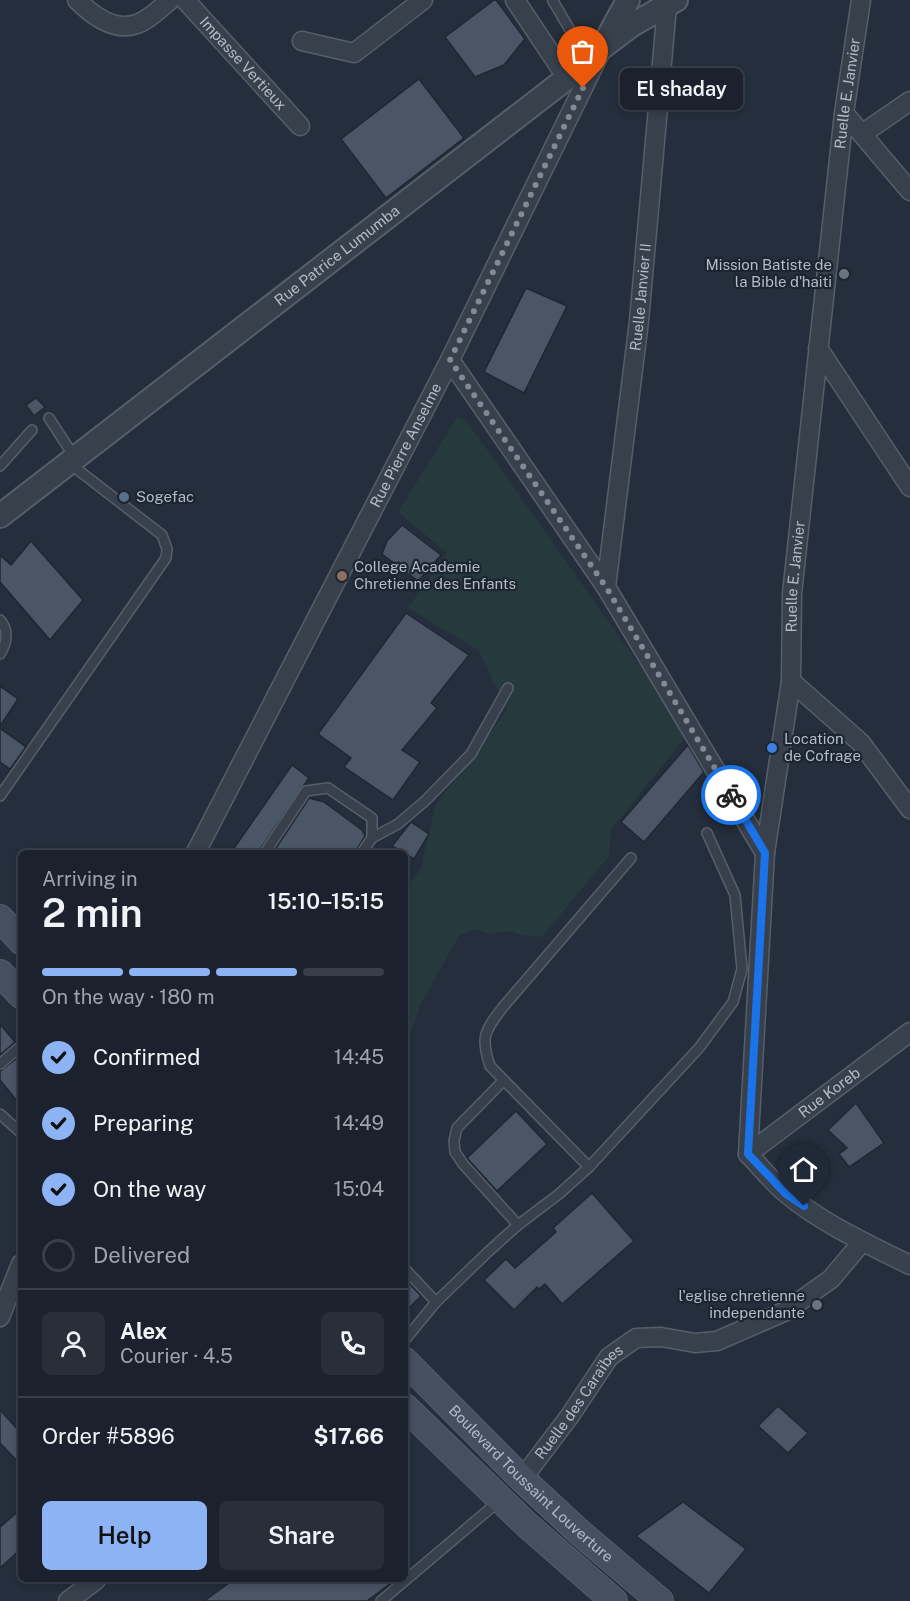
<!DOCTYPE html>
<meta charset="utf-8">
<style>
body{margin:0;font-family:"Public Sans",sans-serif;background:#282f39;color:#f1f3f6;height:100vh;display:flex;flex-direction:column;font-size:22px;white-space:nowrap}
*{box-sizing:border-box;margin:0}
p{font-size:20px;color:#a0a4aa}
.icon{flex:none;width:33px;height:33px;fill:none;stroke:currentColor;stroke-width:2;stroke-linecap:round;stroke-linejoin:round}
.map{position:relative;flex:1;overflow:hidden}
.sheet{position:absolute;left:18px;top:850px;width:390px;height:732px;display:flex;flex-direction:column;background:#1b222d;border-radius:9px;box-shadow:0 3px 9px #0003,0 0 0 2px #393f49}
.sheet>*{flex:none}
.pin{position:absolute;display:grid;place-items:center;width:51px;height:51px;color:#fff;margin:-62px -26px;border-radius:50% 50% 50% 0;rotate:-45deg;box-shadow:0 0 6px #0007}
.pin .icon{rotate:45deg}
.courier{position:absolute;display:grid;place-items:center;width:60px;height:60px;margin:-30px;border:4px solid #1a73e8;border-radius:50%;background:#fff;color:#222;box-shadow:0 2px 8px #0007}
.bubble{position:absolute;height:42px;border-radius:9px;background:#1b222d;box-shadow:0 3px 9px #0003,0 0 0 2px #393f49;font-size:20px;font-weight:600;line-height:42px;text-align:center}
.summary em{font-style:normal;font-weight:600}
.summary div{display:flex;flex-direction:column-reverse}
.summary{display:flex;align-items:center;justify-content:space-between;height:102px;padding:0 24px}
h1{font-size:39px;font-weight:600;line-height:45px}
.bar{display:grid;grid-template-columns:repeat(4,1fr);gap:9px 6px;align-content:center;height:72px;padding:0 24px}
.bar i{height:8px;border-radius:4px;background:#393f49}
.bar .active{background:#8cb3f4}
.bar p{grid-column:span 4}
.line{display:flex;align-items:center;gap:15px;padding:0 24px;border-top:2px solid #393f49}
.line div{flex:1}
.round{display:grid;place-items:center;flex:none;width:63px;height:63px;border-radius:9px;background:#282f39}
ol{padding:0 24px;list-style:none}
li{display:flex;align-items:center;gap:18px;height:66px}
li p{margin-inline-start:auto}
li .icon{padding:6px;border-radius:50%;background:#8cb3f4;color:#111;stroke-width:4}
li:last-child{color:#a0a4aa}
li i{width:33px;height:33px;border:3px solid #393f49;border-radius:50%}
.cta{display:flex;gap:12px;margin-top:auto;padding:12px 24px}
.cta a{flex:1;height:69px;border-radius:9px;background:#8cb3f4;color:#111;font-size:24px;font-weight:600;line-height:69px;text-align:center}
.cta a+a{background:#282f39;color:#f1f3f6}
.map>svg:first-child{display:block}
.green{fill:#263a3d}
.building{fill:#4a5565;stroke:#1f2733;stroke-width:1.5}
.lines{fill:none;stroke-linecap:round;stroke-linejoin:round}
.service-casing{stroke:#565e6a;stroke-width:12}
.minor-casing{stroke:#565e6a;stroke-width:21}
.tertiary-casing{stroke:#565e6a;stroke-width:26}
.secondary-casing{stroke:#565e6a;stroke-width:28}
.service{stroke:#38404c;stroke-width:9}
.minor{stroke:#38404c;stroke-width:18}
.tertiary{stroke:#38404c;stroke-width:22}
.secondary{stroke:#464f5f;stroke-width:26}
.done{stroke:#818a96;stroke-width:6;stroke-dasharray:0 10.8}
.route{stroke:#1a73e8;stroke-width:8}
.worship-dot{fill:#6b7280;stroke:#1d2531;stroke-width:2}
.service-dot{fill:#5c6f8a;stroke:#1d2531;stroke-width:2}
.education-dot{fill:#8d6e63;stroke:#1d2531;stroke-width:2}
.shop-dot{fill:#3f7fe0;stroke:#1d2531;stroke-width:2}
.labels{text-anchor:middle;stroke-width:4.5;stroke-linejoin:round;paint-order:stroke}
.street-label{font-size:15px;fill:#b3bbc7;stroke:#1d2531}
.poi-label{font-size:15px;fill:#b3bbc7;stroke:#1d2531;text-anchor:start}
</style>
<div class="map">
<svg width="910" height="1601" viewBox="0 0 910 1601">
<rect width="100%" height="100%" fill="#242e3c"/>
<path class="green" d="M457,417L465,420L479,438L688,734L611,830L609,856L542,937L523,935L509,931L491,934L475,929L459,936L420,1005L410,1038L405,1046V888L421,869L435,806L507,710L478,650L408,608L447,553L398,512Z"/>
<g class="building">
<path d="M494,0H496L525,39L504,65L475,77L445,37Z"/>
<path d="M419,79L464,138L386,198L341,139Z"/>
<path d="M526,288L567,306L524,393L484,372Z"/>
<path d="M36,398L45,407L34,416L26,405Z"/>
<path d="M402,525L441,555L418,581L382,554L387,541Z"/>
<path d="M31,541L83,600L50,640L0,582V555L11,565Z"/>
<path d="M406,613L469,655L431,703L437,708L402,750L420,762L393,800L344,767L351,758L318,734Z"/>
<path d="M0,686L18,699L0,726Z"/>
<path d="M0,728L26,747L10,769L0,762Z"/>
<path d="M688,745L704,772L644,842L621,822Z"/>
<path d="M292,765L309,778L257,854H230Z"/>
<path d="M309,798L324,802L362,830L365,836L354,854H272Z"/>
<path d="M411,822L429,834L414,859L392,846Z"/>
<path d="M0,1024L15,1042L0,1055Z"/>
<path d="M21,1055V1106L0,1080V1071Z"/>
<path d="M856,1103L884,1143L849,1167L839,1154L847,1148L828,1130Z"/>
<path d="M516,1111L547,1144L497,1191L467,1158Z"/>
<path d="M592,1193L634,1241L562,1304L545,1284L539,1289L537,1287L514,1310L484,1280L506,1259L515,1268L556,1232L553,1228Z"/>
<path d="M405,1279L421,1296L405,1312Z"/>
<path d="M778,1406L808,1433L788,1453L758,1426Z"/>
<path d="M0,1410L21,1433V1465L0,1443Z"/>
<path d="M683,1502L746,1549L709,1593L636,1536Z"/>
<path d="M21,1509V1549L0,1568V1527Z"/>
<path d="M233,1580H395L367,1601H204Z"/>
</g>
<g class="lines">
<defs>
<g id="service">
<path d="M554,0L553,1L587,59"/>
<path d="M49,418L75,458"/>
<path d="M0,466L32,430"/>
<path d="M0,620C9,630 7,643 0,654"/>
<path d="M0,796L166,558L167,549L162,535L69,463"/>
<path d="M372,838L398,824L425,801L471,754L508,688"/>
<path d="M264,854L306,791L328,788L372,818V838L361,854"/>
<path d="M0,1064L21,1046"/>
<path d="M504,1080L457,1128L454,1141L455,1152L463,1164L518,1225"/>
<path d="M0,1114L20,1132"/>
<path d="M589,1167L490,1066C480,1036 485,1031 503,1007L631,858"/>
<path d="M405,1269L436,1302"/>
<path d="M405,1340L436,1302L489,1251L518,1225L559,1194L589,1167L699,1048L733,1002L742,969L735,895L707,833"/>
<path d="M381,1601L499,1501"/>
</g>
<g id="minor">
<path d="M77,0C96,19 122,37 148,18C156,13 163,6 170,0"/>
<path id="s1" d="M185,0L300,126"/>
<path d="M515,0L567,78"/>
<path d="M302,41L354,53L423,0"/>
<path d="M844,113L910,191"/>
<path d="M862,134L910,101"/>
<path d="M818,348L910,487"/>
<path d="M450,360L606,587L765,853"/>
<path id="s2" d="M606,587L639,321L667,6"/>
<path d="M791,681L861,743L910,809"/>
<path id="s3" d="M195,854L450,360L602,49"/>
<path id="s4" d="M748,1154L765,853L791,681L792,594L844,113L861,0"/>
<path id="s5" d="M748,1154L910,1032"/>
<path d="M748,1154C761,1167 773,1183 787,1194C823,1224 868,1244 910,1265"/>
<path d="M0,1317L21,1264"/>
<path id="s6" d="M522,1479L569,1417L609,1357L636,1338L661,1337L695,1343L717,1341L786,1311L831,1279L862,1242"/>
<path d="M68,1601L96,1580"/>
</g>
<g id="tertiary">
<path d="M606,41L628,0"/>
<path id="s7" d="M0,516L567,78L587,59L632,25L676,0"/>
</g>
<g id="secondary">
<path d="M0,918L21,941"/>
<path d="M0,973L21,995"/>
<path id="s8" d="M405,1361L522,1479L578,1531L660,1601"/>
<path d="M405,1407L527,1525L614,1601"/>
</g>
</defs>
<use href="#service" class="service-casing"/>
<use href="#minor" class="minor-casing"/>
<use href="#tertiary" class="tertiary-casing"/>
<use href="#secondary" class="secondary-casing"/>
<use href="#service" class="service"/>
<use href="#minor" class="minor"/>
<use href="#tertiary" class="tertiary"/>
<use href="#secondary" class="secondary"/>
</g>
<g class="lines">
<path class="done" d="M583,88L450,360L606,587L731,795"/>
<path class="route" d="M731,795L765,853L748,1154L786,1194L804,1206"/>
</g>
<g class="worship-dot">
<circle cx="844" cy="274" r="6"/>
<circle cx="817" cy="1305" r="6"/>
</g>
<circle class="service-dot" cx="124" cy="497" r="6"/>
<circle class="education-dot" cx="342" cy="576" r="6"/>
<circle class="shop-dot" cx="772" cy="748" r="6"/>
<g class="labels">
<g class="street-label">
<text dy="5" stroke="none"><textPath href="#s1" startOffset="86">Impasse Vertieux</textPath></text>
<text dy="5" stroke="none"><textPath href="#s4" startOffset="1066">Ruelle E. Janvier</textPath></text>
<text dy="5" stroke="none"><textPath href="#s7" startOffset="426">Rue Patrice Lumumba</textPath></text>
<text dy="5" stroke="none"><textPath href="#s2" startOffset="292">Ruelle Janvier II</textPath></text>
<text dy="5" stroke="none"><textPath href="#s3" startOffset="460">Rue Pierre Anselme</textPath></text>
<text dy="5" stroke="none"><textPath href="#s4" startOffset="580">Ruelle E. Janvier</textPath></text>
<text dy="5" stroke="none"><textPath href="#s5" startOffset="102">Rue Koreb</textPath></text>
<text dy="5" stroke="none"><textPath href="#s6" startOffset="96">Ruelle des Caraïbes</textPath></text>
<text dy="5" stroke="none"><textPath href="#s8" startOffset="176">Boulevard Toussaint Louverture</textPath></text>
</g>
<g class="poi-label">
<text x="832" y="270" text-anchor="end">Mission Batiste de<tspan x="832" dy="17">la Bible d'haiti</tspan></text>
<text x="136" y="502">Sogefac</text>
<text x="354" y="572">College Academie<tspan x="354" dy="17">Chretienne des Enfants</tspan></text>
<text x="784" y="744">Location<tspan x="784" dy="17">de Cofrage</tspan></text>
<text x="805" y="1301" text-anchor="end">l'eglise chretienne<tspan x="805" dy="17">independante</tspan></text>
</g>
</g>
</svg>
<div class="pin" style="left:583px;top:88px;background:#ea580c"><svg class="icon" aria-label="bag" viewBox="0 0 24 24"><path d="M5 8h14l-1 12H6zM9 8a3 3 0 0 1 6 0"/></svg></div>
<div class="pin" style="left:804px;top:1206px;background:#1f2937"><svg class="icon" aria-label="home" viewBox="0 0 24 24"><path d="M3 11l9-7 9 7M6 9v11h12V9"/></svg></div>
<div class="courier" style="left:731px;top:795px"><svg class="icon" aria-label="bike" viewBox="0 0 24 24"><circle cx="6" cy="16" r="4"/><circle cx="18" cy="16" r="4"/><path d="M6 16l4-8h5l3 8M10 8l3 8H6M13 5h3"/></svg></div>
<div class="bubble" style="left:620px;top:68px;width:123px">El shaday</div>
<section class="sheet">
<div class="summary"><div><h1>2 min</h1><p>Arriving in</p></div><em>15:10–15:15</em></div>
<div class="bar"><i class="active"></i><i class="active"></i><i class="active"></i><i></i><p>On the way · 180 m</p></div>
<ol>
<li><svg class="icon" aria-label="check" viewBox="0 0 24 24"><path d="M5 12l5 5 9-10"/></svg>Confirmed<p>14:45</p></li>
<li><svg class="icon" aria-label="check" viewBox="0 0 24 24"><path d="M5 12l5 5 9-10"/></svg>Preparing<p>14:49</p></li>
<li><svg class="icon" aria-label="check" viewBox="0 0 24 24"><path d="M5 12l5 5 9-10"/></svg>On the way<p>15:04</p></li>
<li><i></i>Delivered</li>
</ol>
<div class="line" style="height:108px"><a class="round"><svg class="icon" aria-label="person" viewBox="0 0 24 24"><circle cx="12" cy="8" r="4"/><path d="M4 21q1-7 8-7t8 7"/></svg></a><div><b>Alex</b><p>Courier · 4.5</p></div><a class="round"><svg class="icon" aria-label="phone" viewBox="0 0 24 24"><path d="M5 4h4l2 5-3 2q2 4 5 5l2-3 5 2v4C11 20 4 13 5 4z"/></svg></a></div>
<div class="line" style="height:78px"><div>Order #5896</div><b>$17.66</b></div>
<div class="cta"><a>Help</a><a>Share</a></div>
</section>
</div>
